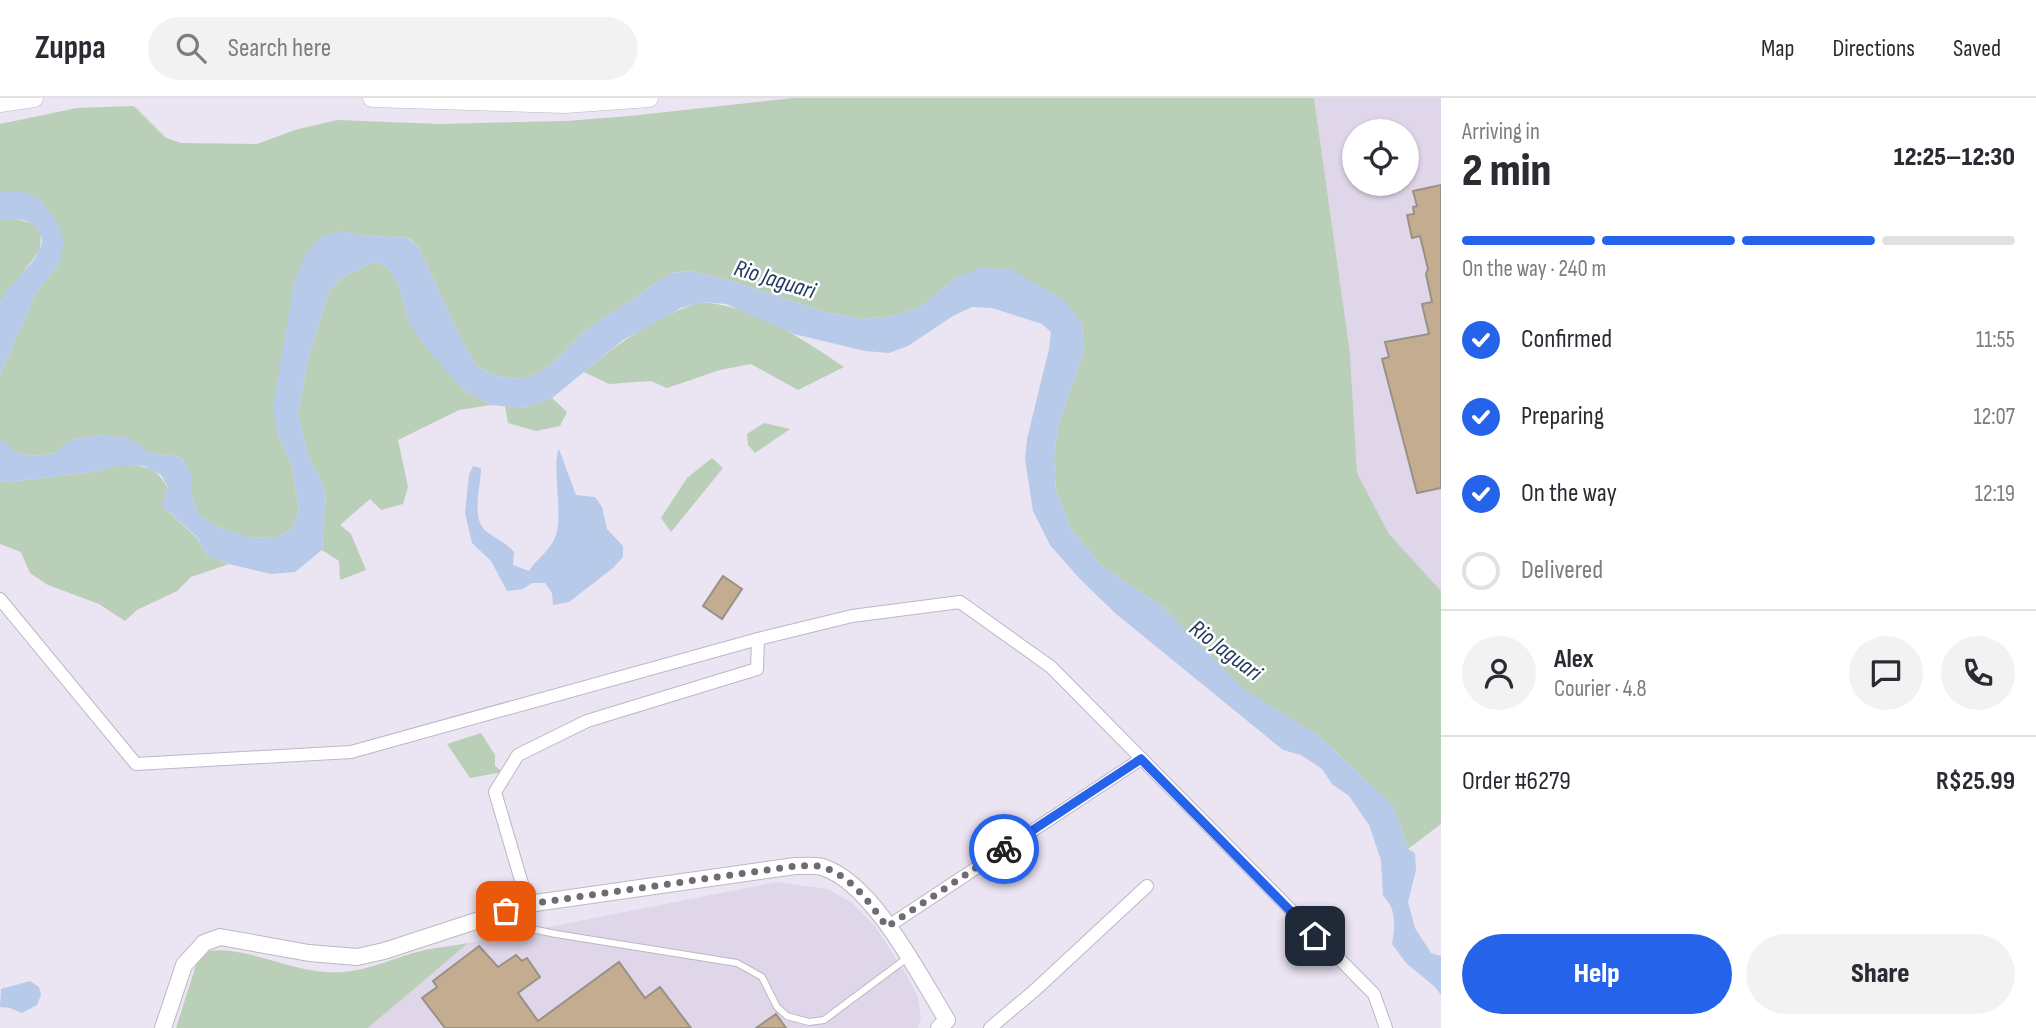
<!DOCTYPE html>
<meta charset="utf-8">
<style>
body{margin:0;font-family:"Sofia Sans Condensed",sans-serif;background:#f2f2f3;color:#2b2b33;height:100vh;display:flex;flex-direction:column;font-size:26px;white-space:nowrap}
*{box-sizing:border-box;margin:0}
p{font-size:23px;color:#7c7c81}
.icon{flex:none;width:38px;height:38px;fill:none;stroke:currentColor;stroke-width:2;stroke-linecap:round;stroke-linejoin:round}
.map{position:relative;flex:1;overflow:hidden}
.sheet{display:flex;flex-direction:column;background:#fff;width:595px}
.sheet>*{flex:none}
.tools{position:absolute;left:1342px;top:21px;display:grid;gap:14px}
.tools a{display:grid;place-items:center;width:77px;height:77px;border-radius:50%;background:#fff;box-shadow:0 2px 5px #0004;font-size:35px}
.pin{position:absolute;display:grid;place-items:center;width:60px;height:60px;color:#fff;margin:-30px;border-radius:14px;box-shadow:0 4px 10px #0006}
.courier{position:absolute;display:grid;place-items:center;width:70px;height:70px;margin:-35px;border:5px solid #2563eb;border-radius:50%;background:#fff;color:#222;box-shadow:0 2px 9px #0007}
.overview em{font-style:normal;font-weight:800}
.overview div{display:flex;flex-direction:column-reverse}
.overview{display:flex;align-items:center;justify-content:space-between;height:119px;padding:0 21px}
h1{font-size:46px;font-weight:800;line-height:52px}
.bar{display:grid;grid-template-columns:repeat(4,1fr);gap:10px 7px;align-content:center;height:84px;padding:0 21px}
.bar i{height:9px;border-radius:5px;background:#e1e1e2}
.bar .on{background:#2563eb}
.bar p{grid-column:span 4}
.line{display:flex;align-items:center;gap:18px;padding:0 21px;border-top:2px solid #e1e1e2}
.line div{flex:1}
.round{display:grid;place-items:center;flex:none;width:74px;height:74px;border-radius:37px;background:#f2f2f3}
ol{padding:0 21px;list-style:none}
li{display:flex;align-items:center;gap:21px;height:77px}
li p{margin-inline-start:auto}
li .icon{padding:7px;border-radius:50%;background:#2563eb;color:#fff;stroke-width:4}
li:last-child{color:#7c7c81}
li i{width:38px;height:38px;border:4px solid #e1e1e2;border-radius:50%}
.action{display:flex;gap:14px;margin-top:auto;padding:14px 21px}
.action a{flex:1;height:80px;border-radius:42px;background:#2563eb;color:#fff;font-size:28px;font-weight:800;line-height:80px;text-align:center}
.action a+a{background:#f2f2f3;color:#2b2b33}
header{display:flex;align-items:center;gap:42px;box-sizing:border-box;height:98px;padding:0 35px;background:#fff;border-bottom:2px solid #e1e1e2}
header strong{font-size:33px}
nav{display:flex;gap:38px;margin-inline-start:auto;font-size:24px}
.search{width:490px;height:63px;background:#f2f2f3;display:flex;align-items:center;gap:18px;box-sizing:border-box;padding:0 24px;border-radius:38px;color:#7c7c81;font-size:26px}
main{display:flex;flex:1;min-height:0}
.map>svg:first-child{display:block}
.built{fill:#e0d6ea;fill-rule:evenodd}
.green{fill:#b9cfb8}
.water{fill:#b8cae9}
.building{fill:#c3ac90;stroke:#9a9186;stroke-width:2}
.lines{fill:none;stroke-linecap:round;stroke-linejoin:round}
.lane-casing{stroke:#bdb6c4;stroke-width:8}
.street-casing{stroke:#bdb6c4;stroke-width:14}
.secondary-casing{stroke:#bdb6c4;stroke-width:18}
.primary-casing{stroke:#bdb6c4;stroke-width:19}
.lane{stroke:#fff;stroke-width:6}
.street{stroke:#fff;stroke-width:12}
.secondary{stroke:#fff;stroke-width:16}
.primary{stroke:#fff;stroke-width:18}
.done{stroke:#706b73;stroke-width:7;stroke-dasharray:0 12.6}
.route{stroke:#2563eb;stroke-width:9}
.labels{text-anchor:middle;stroke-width:5;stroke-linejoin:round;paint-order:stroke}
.water-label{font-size:24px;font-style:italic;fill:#1f365e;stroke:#fff}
</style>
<header>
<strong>Zuppa</strong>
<div class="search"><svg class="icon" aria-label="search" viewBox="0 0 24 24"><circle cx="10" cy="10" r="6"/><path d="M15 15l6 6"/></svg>Search here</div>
<nav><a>Map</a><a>Directions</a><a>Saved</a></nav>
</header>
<main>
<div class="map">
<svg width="1441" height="930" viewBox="0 0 1441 930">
<rect width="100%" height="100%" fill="#ebe4f2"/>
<g class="built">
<path d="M1314,0H1441V493L1389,436L1357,375L1350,255ZM1354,33H1407V86H1354Z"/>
<path d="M777,784L827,791L851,804L874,827L905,874L918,899L921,920L918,930H368L468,845Z"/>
</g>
<g class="green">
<path d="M793,0H1314L1350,255L1357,375L1389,436L1441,493V726L1408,751L1393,708L1319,638L1245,593L1163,509L1101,467L1072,432L1056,393L1054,360L1058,328L1084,254L1082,226L954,181L922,208L895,218L861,221L825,214L738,185L691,173L671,175L582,235L557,261L540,274L523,281L497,278L478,269L465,249L419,150L409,140L359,137L340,133L278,337L291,366L299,412L292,431L274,440L246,439L215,428L199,417L192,399V376L181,359L150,355L130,341L100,337L70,342L55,355L34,358L17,355L0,342V277L35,197L60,165L22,93H0V26L77,10L134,8L166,40L181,45L257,46L295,32L337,22L439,26L566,23L630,18Z"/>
<path d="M12,120L34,126L41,135L40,152L0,204V123Z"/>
<path d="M376,163L388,170L398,185L409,224L463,292L491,307L459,312L398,342L408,389L403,406L381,412L370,401L340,427L351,436L366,472L340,482L339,463L322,452L326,394L308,357L298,317L307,266L329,193L342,180Z"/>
<path d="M702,204C755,209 801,240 844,269L798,292L751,266L720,272L667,290L651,283L609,286L584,274C620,244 657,217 702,204Z"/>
<path d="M552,300L567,314L560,328L536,333L508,325L505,308L525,310Z"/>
<path d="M764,325L790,331L755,355L748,347L747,336Z"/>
<path d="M712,360L723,370L671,434L661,420L687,380Z"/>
<path d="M118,366C143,368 155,367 168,390L162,408L196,439L207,457L229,466L191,479L177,493L137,512L125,523L99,506L48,487L30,475L21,454L0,446V383L10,384L100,373Z"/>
<path d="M481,635L495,657V668L503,674L470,680L447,646Z"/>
<path d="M468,845L368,930H176L196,867L208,853C245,848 287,872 325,874C362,877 391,860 425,852C439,849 454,848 468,845Z"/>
</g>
<g class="water">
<path d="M0,93H22L41,102L57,124L64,143L60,165L35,197L0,277C0,255 0,228 0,206C4,184 60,153 36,129C28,120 11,120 0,123Z"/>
<path d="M340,133L359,137L408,140L419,150L465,249L478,269L497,278L523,281L540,274L557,261L582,235L671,175L691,173L738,185L825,214L861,221L895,218L922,208L954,181L980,169L1012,172L1063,201L1082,226L1084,254L1058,328L1054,360L1056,393L1072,432L1101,467L1163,509L1245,592L1319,638L1393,708L1408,751L1415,755L1416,772L1408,804L1415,830L1431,855L1441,858V897L1434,888L1406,865L1392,846C1395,828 1397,811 1383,798L1381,762L1369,727L1349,698L1332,686L1322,671L1301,657L1283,652L1115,515L1079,480L1050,447L1033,413L1025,361L1027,341L1049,251L1051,234L1042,226L992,210L972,209L953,218L908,248L889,255L865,253L794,236L726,206L702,204L681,210L623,242L552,300L525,310L491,307L463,292L427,251L409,225L398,185L388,170L376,163L342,180L329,193L307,266L298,317L308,357L326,394L322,452L295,474L271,476L229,466L207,457L196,438L162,408L168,389L161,377L144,368L119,367L100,373L10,384L0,383V341L17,355L34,358L55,355L70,342L100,337L132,341L150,355L181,359L192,376V399L199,417L215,428L246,439L274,440L292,431L299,412L291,366L278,337L273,309L294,184L305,156L322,138Z"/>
<path d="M559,351L576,397L595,399L602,409L607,431L623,448V459L613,470L569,504L553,507L552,495L545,485H532L523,491L507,493L491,463L472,445L465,415L469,377L473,368L481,370C481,389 470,421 487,434C496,441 507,445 514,454L513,467L529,473C538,459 554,450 557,433C562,412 552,365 559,351Z"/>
<path d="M30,883L39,889L41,897L37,907L22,915L10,910L0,909L1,891Z"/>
</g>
<g class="building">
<path d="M1441,87V390L1417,395L1382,261L1389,259L1385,244L1429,236L1422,206L1432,204L1426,176L1428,171L1420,138L1412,140L1407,117L1414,116L1413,109L1417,108L1413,93Z"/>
<path d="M723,478L742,491L722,521L703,508Z"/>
<path d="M479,848L498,869L516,857L522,863L527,860L540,879L518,895L538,923L619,864L645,900L660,889L691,930H445L422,900L437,889L433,883Z"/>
<path d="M776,916L786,930H756Z"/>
</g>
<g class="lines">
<defs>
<path id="lane" d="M493,823L556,836L737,865L762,879L777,909L787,918L809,924L824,922L907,860"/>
<g id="street">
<path d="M0,501L136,666L351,654L758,541L852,518L960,504L1051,569L1374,896L1386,930"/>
<path d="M528,806L495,694L518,657L587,623L757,571L758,541"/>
<path d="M887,829L1141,661"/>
<path d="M990,930L1034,893L1147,788"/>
</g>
<path id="secondary" d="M163,930L184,867L204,845L220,839L309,855L357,859L384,853L528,806L795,768C803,768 814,767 822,769C873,784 920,879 947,922L939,930"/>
<g id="primary">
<path d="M372,0L565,6L649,0"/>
<path d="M0,5L34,0"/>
</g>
</defs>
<use href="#lane" class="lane-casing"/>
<use href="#street" class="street-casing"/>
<use href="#secondary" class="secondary-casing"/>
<use href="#primary" class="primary-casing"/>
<use href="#lane" class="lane"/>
<use href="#street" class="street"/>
<use href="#secondary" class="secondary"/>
<use href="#primary" class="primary"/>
</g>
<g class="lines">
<path class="done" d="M506,813L528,806L795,768C804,768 814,767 823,769C852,779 870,805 887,829L1004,751"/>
<path class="route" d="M1004,751L1141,661L1315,838"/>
</g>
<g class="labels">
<g class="water-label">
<text transform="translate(775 181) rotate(17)" y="8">Rio Jaguari</text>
<text transform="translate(1226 552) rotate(37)" y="8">Rio Jaguari</text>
</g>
</g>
</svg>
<div class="tools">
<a><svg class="icon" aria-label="locate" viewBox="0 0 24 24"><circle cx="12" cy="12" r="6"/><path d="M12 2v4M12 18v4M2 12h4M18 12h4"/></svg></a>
</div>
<div class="pin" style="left:506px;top:813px;background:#ea580c"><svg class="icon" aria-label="bag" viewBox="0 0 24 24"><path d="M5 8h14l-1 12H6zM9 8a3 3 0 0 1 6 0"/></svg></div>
<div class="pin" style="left:1315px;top:838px;background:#1f2937"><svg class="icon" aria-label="home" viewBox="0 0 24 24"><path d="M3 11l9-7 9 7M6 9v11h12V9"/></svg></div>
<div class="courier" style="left:1004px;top:751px"><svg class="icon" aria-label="bike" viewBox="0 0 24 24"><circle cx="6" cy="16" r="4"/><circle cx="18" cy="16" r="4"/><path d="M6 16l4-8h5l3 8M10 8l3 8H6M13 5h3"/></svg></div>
</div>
<section class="sheet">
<div class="overview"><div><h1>2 min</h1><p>Arriving in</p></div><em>12:25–12:30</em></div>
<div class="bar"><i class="on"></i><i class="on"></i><i class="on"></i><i></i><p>On the way · 240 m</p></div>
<ol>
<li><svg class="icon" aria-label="check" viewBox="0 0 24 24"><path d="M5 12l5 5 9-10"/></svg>Confirmed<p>11:55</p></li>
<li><svg class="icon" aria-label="check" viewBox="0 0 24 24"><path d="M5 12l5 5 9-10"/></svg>Preparing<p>12:07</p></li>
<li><svg class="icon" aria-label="check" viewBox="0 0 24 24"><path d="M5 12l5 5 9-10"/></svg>On the way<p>12:19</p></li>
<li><i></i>Delivered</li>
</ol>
<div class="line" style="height:126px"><a class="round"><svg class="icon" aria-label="person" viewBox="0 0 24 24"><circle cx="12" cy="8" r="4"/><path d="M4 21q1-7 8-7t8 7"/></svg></a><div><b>Alex</b><p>Courier · 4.8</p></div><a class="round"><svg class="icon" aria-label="chat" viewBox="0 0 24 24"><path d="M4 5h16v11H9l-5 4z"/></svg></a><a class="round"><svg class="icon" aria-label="phone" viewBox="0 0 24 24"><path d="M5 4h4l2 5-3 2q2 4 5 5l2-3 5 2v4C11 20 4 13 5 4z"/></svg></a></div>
<div class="line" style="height:91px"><div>Order #6279</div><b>R$25.99</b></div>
<div class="action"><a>Help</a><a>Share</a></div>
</section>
</main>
